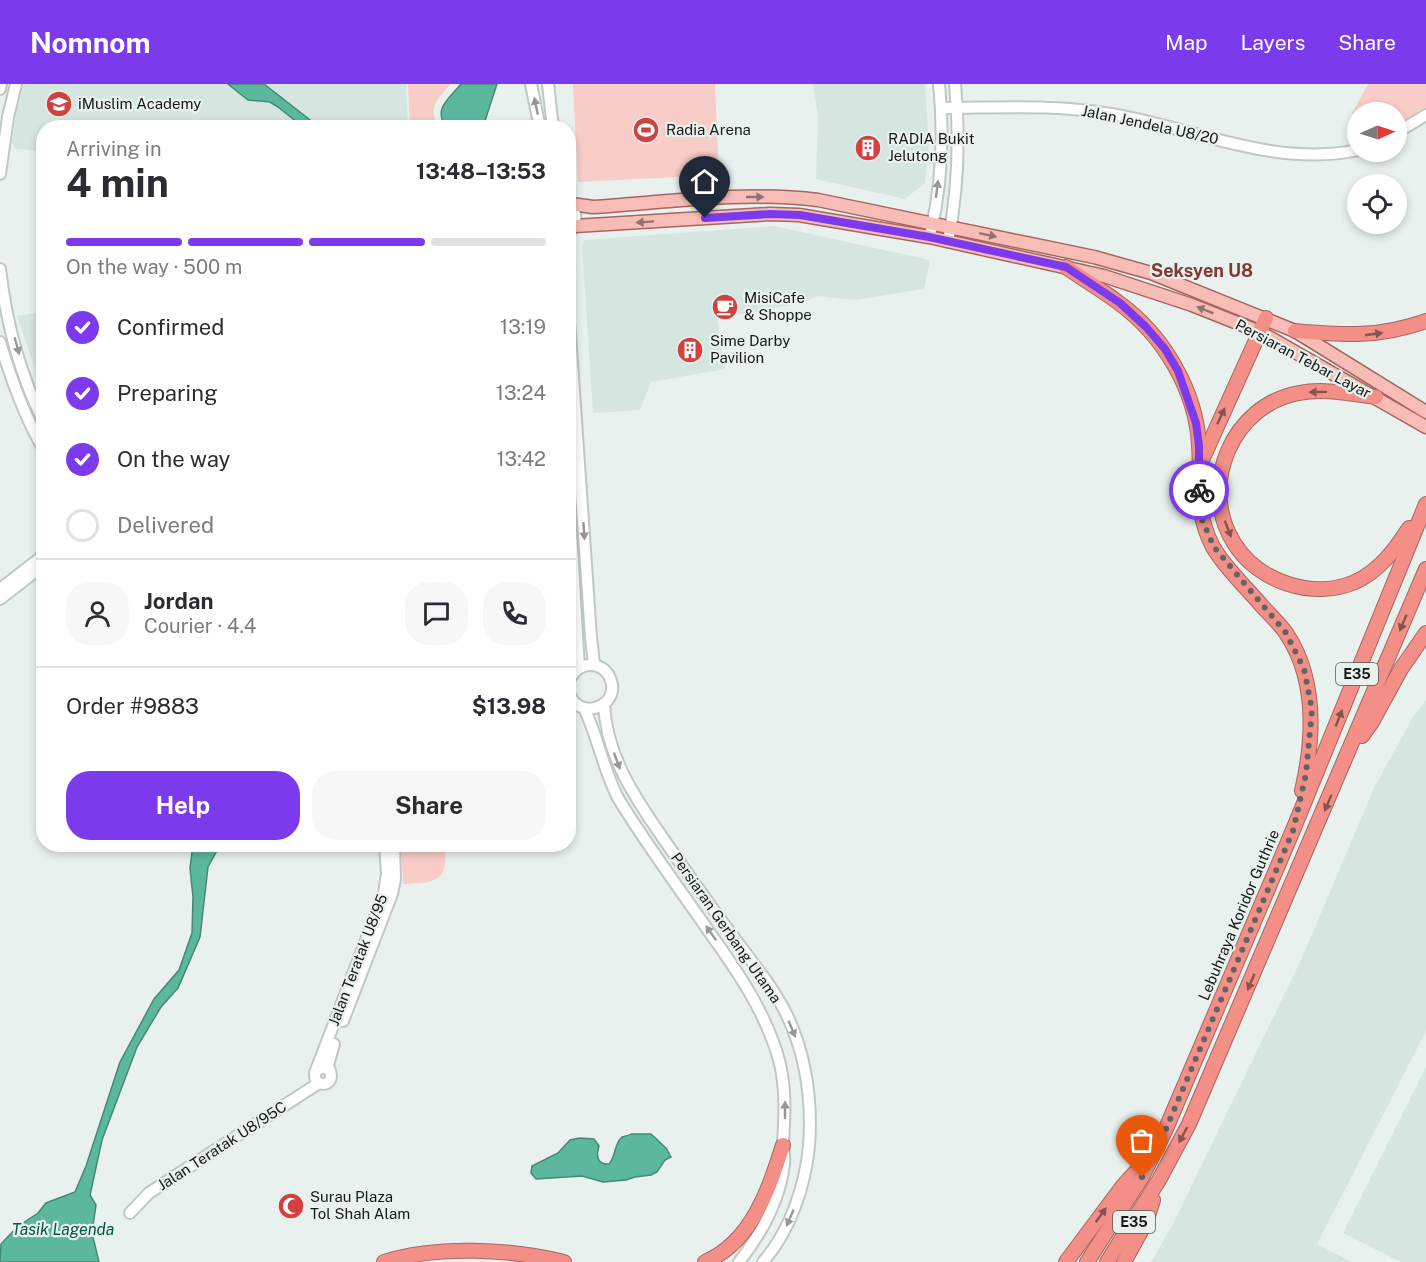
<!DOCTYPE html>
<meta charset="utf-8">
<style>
body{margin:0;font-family:"Public Sans",sans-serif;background:#f7f7f7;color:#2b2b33;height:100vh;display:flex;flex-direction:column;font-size:22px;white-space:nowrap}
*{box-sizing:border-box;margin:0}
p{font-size:20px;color:#7c7c81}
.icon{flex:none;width:33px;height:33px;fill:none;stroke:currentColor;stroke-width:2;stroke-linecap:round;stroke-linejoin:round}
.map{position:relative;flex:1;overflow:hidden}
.details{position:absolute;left:36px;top:36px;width:540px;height:732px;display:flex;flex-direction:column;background:#fff;border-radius:24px;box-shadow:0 3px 9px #0003}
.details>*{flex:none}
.needle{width:39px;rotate:87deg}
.controls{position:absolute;left:1347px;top:18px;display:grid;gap:12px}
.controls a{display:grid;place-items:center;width:60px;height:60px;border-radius:50%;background:#fff;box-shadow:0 3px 9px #0003;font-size:30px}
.pin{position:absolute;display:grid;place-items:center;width:51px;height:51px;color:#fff;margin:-62px -26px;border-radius:50% 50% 50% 0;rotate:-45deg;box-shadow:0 0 6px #0007}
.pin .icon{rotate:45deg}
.courier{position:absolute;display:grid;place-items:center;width:60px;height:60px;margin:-30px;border:4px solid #7c3aed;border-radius:50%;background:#fff;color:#222;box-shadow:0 2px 8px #0007}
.headline em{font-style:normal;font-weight:700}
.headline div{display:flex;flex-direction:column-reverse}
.headline{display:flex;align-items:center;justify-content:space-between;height:102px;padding:0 30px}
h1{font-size:39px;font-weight:700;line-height:45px}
.bar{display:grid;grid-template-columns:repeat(4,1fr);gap:9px 6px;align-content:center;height:72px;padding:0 30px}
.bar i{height:8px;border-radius:4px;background:#e1e1e2}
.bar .active{background:#7c3aed}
.bar p{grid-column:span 4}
.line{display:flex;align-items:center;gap:15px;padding:0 30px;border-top:2px solid #e1e1e2}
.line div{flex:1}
.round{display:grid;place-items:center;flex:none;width:63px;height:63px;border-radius:24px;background:#f7f7f7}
ol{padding:0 30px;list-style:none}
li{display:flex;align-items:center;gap:18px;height:66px}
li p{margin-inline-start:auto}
li .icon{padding:6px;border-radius:50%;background:#7c3aed;color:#fff;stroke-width:4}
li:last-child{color:#7c7c81}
li i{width:33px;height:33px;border:3px solid #e1e1e2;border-radius:50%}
.action{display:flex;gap:12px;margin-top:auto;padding:12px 30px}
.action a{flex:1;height:69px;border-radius:24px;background:#7c3aed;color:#fff;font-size:24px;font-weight:700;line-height:69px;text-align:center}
.action a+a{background:#f7f7f7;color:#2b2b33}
header{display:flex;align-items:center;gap:36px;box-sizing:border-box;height:84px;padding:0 30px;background:#7c3aed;color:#fff}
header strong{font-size:28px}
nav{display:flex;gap:33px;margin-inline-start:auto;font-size:21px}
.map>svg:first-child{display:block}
.built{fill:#d5e6e0}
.green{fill:#f8ccc7}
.water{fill:#5cb89d;stroke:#478875;stroke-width:1.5}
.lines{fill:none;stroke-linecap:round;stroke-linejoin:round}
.secondary-casing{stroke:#c0c8c5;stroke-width:14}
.primary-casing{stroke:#a66660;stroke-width:15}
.highway-casing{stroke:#a66660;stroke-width:16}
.secondary{stroke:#fff;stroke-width:10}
.primary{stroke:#f8bcb7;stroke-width:12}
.highway{stroke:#f38f87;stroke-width:14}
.oneway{fill:#969897}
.oneway2{fill:#92736f}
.oneway3{fill:#845450}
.done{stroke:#606563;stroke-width:6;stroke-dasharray:0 10.8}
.route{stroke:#7c3aed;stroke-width:8}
.labels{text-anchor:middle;stroke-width:4.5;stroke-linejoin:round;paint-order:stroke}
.shield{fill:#e8f1ed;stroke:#555a58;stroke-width:1.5}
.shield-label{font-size:14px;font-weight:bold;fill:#161918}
.poi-label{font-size:15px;fill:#161918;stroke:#e8f1ed;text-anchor:start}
.street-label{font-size:15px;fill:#161918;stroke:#e8f1ed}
.water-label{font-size:16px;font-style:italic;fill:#035543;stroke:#e8f1ed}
.quarter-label{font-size:18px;font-weight:bold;fill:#803935;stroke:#e8f1ed}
</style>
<header>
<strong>Nomnom</strong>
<nav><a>Map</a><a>Layers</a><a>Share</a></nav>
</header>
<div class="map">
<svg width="1426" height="1178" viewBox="0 0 1426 1178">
<rect width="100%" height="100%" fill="#e8f1ed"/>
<g class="built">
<path d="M24,0H406L408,43L44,44L43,68L15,65L12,58L17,24Z"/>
<path d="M813,0H925L929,61L925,99L905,115L816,95L818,32Z"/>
<path d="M774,142L930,176L924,205L855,216L817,212L803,219L717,234L725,285L651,298L640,326L593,329L582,163L584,156Z"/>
<path d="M43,228H44L43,309L17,232Z"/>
<path d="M1426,616V947L1317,1160L1352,1178H1151L1173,1140L1301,876L1374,704L1413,633Z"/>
<path d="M1426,983V1178H1401L1343,1149Z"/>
</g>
<g class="green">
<path d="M408,0H451C437,15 428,23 438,43H410Z"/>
<path d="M573,0H715L719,91L578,98Z"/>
<path d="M1368,0H1426V26L1397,42L1396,28H1358L1357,37L1352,30Z"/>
<path d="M401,761H445C448,799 437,798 403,800Z"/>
</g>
<g class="water">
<path d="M228,0H264L319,43H303L278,23L270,18L248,16Z"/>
<path d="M461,0H497L483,43H446C433,24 449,15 461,0Z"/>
<path d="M193,761H220L208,783L200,853L178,904L161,923L137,963L102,1056L90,1111L96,1121L92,1149L99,1178H0L1,1160L17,1143L38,1129L46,1119L75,1108L86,1082L120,978L154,915L179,886L192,849L193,813L190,784Z"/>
<path d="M631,1050H651L666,1064L671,1073L665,1076L657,1088L651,1091L635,1093L626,1096L603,1098L582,1092L536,1095L531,1089L532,1082L558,1069L570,1056L580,1054L594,1055L599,1062C596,1072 597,1081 609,1080C616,1073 614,1059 622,1053C625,1052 628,1052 631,1050Z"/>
</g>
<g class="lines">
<defs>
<g id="secondary">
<path d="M531,0L540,44"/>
<path d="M548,0L553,44"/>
<path d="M0,5L1,0"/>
<path d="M942,24C998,24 1055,20 1111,30C1191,43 1274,84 1358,66"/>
<path d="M1396,49L1426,31"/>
<path d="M0,90L8,33L16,0"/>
<path d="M568,118C578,128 578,140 568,150"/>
<path d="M931,147C942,99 944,49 939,0"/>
<path d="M948,158C958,106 960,52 955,0"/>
<path d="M0,185C6,236 20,291 44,338"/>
<path d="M568,221L591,553L594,581"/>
<path d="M0,258C11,295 24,332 44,366"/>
<path d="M568,395L579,584"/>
<path d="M0,505L44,471"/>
<path d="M0,515L44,481"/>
<path d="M568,600C572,587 583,578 597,582C603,584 608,589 610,594C623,623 575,640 568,605"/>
<path d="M604,620C606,667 630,706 656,744C680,779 704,813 729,847C745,869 763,890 777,913C804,957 813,1011 809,1062C805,1103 790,1147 763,1178"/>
<path d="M584,624C598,653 603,685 618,714C646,760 679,804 710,849C738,888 766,929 779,976C786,1003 785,1030 783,1058C783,1065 785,1073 784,1080C780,1117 761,1150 739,1178"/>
<path d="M343,937L392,810L395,795L394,760"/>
<circle cx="323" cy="992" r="8"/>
<path d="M330,987L328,981L334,960"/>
<path d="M315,989L384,809L387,790L385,760"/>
<path d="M130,1129L149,1109L319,999"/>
</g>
<g id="primary">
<path d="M571,120L593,123C668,118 744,107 818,116L1094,173L1151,189L1295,247L1426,328"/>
<path d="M575,142L770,130L799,131L929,153L1104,192L1192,221L1260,248L1426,343"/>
</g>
<g id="highway">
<path d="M1066,183C1084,196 1102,206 1119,219C1163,251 1196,306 1199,361C1202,400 1193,424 1213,463C1225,484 1246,503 1262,522C1270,531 1280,540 1286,549C1317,595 1314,655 1302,707"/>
<path d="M1295,247C1344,251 1378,254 1426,237"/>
<path d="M1376,313C1351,310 1324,304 1299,309C1232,321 1198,402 1234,459C1258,498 1313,516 1355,498C1379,487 1395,466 1409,444"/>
<path d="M1202,376L1266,234"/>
<path d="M1362,652L1372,638L1401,585L1426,549"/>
<path d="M384,1178C437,1161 511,1165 564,1178"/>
<path d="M705,1178C752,1158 769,1105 783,1061"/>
<path d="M1066,1178L1122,1103L1142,1081"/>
<path d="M1087,1178L1142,1093L1165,1047L1293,746L1426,420"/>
<path d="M1107,1178L1159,1096L1189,1040L1426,485"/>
<path d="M1124,1178L1146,1138L1153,1116"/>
</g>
</defs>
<use href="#secondary" class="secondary-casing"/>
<use href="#primary" class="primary-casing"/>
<use href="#highway" class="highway-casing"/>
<use href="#secondary" class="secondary"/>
<use href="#primary" class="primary"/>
<use href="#highway" class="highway"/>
</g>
<defs><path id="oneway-solid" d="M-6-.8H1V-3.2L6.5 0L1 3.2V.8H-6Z" transform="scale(1.5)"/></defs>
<g class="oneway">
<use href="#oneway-solid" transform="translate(536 22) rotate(-102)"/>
<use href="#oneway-solid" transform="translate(937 105) rotate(-83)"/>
<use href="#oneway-solid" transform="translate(17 262) rotate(75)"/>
<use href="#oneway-solid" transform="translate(584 447) rotate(86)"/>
<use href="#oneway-solid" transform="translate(617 677) rotate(70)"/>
<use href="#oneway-solid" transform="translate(711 849) rotate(-125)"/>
<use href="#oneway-solid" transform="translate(792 945) rotate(67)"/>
<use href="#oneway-solid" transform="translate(785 1026) rotate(-90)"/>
<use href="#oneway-solid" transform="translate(790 1134) rotate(113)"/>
</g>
<g class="oneway2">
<use href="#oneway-solid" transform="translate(755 113)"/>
<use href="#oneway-solid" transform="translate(645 138) rotate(176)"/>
<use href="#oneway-solid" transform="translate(988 151) rotate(12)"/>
<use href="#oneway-solid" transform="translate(1205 226) rotate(-158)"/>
</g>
<g class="oneway3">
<use href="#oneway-solid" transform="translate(1374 250) rotate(-8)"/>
<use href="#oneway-solid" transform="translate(1318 308) rotate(179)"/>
<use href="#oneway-solid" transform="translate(1221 332) rotate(-65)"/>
<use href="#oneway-solid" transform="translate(1228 445) rotate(69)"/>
<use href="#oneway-solid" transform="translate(1403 539) rotate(113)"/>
<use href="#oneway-solid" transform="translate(1339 634) rotate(-68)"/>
<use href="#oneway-solid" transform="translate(1328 719) rotate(113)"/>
<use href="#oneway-solid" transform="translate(1251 898) rotate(113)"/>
<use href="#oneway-solid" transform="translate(1183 1051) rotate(118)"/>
<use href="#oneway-solid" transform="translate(1101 1131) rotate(-54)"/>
</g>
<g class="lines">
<path class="done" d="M1142,1093L1165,1047L1293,747L1306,690L1312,626L1304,585L1286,549L1214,463L1200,431L1199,406"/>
<path class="route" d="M705,134L770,130L800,131L929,153L1066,183L1120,219L1146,243L1165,265L1178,287L1196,339L1199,362V406"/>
</g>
<defs>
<symbol id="school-disc" viewBox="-11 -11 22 22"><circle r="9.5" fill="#d04140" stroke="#e8f1ed"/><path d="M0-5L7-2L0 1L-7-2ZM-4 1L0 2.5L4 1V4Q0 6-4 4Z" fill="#fff"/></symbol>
<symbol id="stadium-disc" viewBox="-11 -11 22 22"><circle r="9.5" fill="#d04140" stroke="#e8f1ed"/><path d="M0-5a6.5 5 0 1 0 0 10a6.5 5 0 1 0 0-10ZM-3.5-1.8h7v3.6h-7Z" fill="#fff"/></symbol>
<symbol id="building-disc" viewBox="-11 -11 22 22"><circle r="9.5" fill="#d04140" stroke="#e8f1ed"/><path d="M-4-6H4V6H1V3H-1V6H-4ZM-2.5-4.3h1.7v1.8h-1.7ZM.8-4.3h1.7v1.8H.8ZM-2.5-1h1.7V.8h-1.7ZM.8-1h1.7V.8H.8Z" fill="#fff"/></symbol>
<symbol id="cafe-disc" viewBox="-11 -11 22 22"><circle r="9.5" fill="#d04140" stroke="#e8f1ed"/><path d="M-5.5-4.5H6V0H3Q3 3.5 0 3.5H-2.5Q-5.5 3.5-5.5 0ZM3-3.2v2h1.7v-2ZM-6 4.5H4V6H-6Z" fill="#fff"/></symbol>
<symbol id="mosque-disc" viewBox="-11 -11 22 22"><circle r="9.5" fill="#d04140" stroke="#e8f1ed"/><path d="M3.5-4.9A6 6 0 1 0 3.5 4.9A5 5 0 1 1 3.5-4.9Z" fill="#fff"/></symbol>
</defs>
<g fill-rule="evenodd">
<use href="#school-disc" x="44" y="5" width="30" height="30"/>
<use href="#stadium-disc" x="631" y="31" width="30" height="30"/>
<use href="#building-disc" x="853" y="49" width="30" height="30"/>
<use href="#cafe-disc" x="710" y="208" width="30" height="30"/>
<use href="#building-disc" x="675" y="251" width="30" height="30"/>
<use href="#mosque-disc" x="276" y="1107" width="30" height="30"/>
</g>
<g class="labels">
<g class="shield">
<rect x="1336" y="579" width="42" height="22" rx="4.5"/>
<rect x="1113" y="1127" width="42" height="22" rx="4.5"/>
</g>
<g class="shield-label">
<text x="1357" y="595">E35</text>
<text x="1134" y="1143">E35</text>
</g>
<g class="poi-label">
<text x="78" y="25">iMuslim Academy</text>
<text x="666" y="51">Radia Arena</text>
<text x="888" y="60">RADIA Bukit<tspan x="888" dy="17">Jelutong</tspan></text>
<text x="744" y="219">MisiCafe<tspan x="744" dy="17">&amp; Shoppe</tspan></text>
<text x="710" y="262">Sime Darby<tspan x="710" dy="17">Pavilion</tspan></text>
<text x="310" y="1118">Surau Plaza<tspan x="310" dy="17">Tol Shah Alam</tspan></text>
</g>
<g class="street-label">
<text transform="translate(1150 41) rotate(12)" y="5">Jalan Jendela U8/20</text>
<text transform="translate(1303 275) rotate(28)" y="5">Persiaran Tebar Layar</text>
<text transform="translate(1239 831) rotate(-67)" y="5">Lebuhraya Koridor Guthrie</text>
<text transform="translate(726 844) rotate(55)" y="5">Persiaran Gerbang Utama</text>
<text transform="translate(358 876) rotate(-69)" y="5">Jalan Teratak U8/95</text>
<text transform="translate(222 1062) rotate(-33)" y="5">Jalan Teratak U8/95C</text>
</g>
<g class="water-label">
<text x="63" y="1151">Tasik Lagenda</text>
</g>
<g class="quarter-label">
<text x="1202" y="193">Seksyen U8</text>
</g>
</g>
</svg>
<div class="controls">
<a><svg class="needle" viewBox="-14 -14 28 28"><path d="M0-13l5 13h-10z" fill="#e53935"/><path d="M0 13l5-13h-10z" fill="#7c7c81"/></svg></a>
<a><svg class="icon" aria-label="locate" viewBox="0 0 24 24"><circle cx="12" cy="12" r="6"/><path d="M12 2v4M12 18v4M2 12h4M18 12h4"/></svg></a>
</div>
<div class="pin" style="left:1142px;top:1093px;background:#ea580c"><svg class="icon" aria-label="bag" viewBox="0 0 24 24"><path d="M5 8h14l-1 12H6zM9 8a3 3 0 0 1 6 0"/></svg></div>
<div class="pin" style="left:705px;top:134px;background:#1f2937"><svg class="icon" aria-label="home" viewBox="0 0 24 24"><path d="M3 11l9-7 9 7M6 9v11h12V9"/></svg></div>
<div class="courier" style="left:1199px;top:406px"><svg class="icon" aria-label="bike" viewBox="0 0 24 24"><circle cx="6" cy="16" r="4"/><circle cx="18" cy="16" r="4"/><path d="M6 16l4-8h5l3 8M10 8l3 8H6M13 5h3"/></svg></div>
<section class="details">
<div class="headline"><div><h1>4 min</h1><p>Arriving in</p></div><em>13:48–13:53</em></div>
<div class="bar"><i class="active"></i><i class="active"></i><i class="active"></i><i></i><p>On the way · 500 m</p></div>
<ol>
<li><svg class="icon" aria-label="check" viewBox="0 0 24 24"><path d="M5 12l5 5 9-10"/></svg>Confirmed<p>13:19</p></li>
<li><svg class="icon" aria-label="check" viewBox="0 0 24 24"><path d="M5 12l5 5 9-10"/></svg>Preparing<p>13:24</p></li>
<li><svg class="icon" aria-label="check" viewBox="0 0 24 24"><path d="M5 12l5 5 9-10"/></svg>On the way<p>13:42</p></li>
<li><i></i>Delivered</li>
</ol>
<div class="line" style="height:108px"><a class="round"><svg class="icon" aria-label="person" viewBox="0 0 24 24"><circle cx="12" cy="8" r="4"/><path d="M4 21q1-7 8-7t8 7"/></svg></a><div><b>Jordan</b><p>Courier · 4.4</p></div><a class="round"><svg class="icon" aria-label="chat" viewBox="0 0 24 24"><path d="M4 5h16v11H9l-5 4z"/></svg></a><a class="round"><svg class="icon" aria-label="phone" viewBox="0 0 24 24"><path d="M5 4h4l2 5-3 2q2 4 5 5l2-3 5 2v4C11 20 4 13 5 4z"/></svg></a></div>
<div class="line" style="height:78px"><div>Order #9883</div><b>$13.98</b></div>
<div class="action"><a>Help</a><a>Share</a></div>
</section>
</div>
